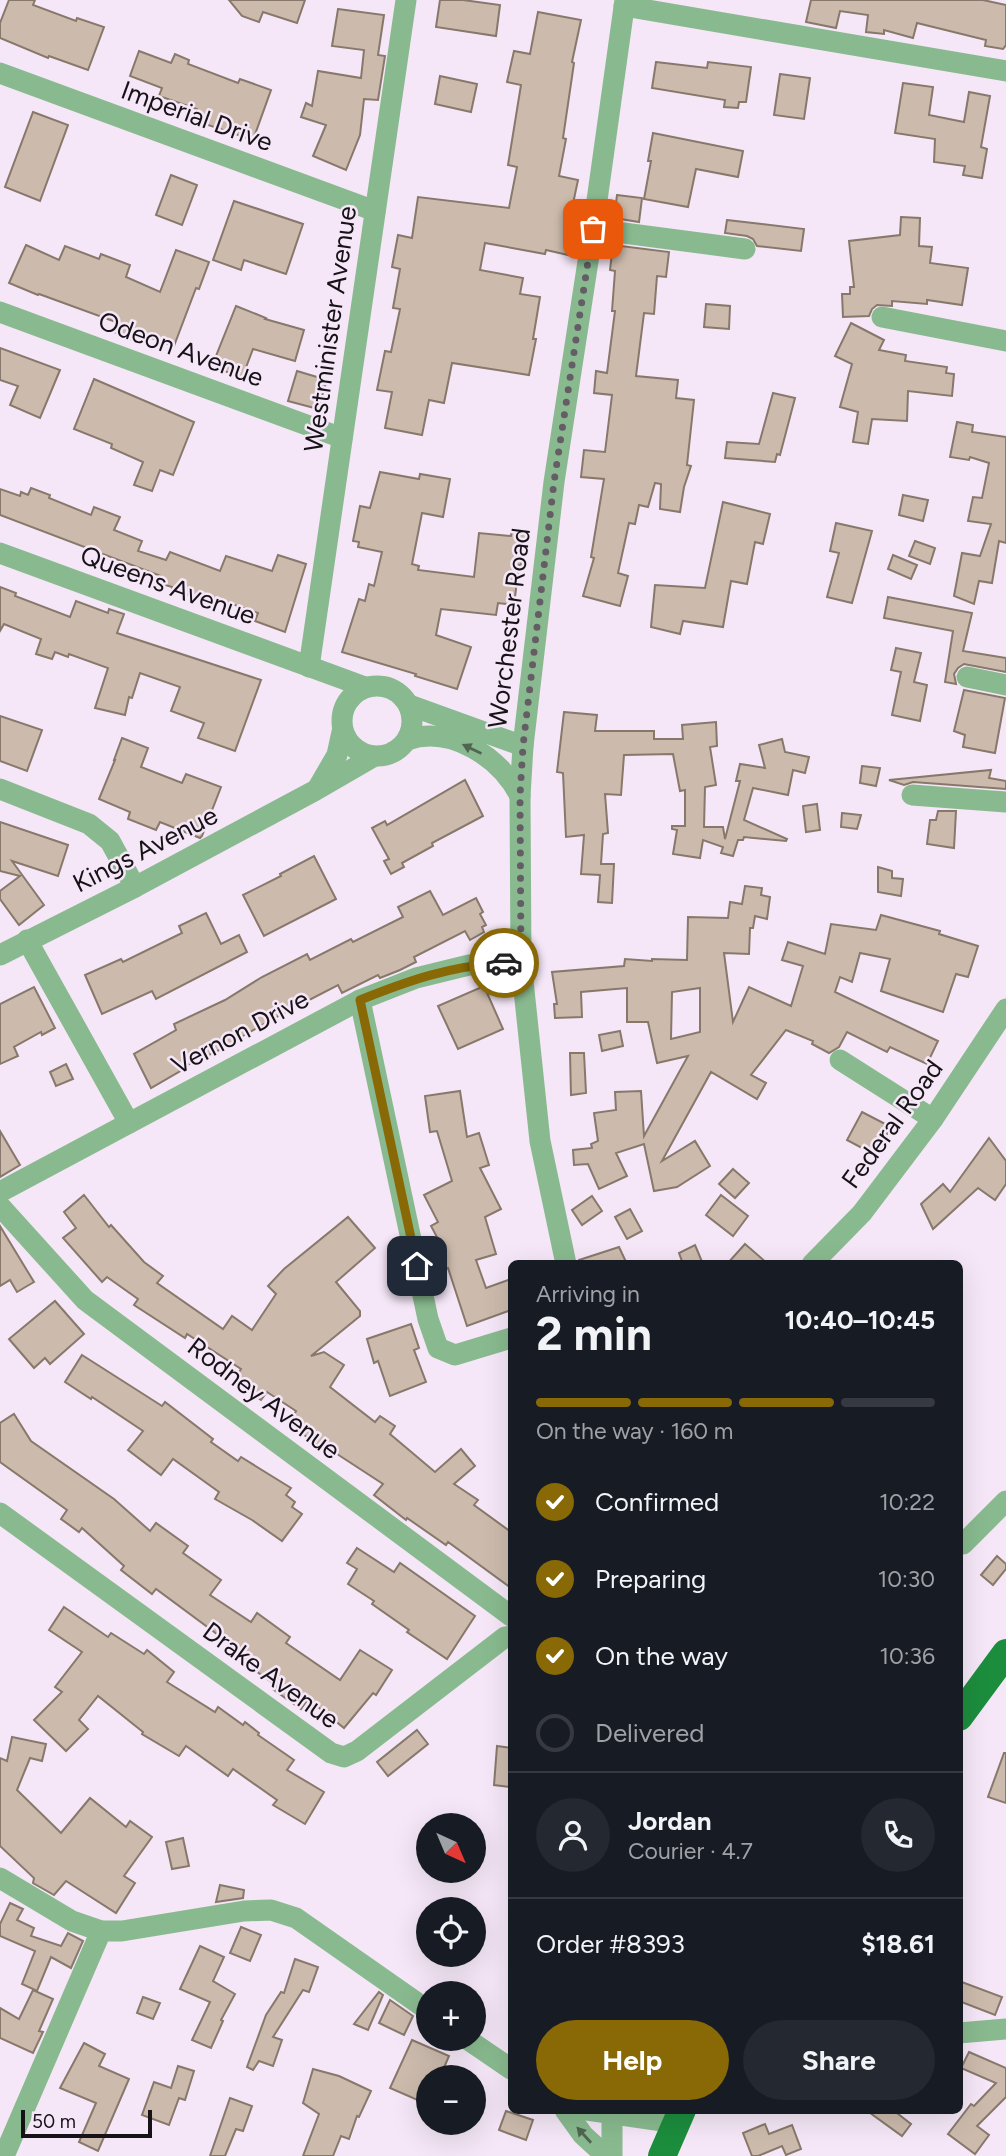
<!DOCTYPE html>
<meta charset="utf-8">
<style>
body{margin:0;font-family:Figtree,sans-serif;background:#242831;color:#f1f3f6;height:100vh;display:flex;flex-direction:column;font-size:26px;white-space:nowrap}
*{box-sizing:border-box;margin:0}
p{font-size:23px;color:#9ea1a6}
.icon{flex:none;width:38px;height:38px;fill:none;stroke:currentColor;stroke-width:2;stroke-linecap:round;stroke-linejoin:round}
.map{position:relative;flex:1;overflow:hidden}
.details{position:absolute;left:508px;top:1260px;width:455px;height:854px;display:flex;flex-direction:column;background:#171b24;border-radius:10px;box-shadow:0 7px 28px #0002}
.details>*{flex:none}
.needle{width:46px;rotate:136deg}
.tools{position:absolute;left:416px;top:1813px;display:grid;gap:14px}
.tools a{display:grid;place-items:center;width:70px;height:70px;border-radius:50%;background:#171b24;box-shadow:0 7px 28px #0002;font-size:35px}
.scale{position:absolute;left:21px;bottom:18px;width:131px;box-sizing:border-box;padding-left:7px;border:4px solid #161217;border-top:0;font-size:19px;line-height:24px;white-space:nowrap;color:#161217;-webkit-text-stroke:5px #f5e7f7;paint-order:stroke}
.pin{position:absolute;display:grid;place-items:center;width:60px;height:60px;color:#fff;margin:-30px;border-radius:14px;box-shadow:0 4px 10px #0006}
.courier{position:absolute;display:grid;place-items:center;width:70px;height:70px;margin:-35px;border:5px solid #886906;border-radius:50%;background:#fff;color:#222;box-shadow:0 2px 9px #0007}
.summary em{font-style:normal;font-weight:700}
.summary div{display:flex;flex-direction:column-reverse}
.summary{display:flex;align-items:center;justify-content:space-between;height:119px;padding:0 28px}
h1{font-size:46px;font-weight:700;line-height:52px}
.bar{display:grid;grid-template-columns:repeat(4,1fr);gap:10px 7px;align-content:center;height:84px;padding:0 28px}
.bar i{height:9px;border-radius:5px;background:#363941}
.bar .current{background:#886906}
.bar p{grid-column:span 4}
.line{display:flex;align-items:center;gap:18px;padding:0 28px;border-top:2px solid #363941}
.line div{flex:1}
.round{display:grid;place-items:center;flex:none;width:74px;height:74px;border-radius:37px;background:#242831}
ol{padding:0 28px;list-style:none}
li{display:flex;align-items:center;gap:21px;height:77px}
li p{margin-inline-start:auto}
li .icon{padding:7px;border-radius:50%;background:#886906;color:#fff;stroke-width:4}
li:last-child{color:#9ea1a6}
li i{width:38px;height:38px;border:4px solid #363941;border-radius:50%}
.button{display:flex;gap:14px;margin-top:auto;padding:14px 28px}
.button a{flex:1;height:80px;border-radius:42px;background:#886906;color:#fff;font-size:28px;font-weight:700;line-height:80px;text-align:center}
.button a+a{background:#242831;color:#f1f3f6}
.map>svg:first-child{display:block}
.building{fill:#ccbbad;stroke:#87786b;stroke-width:2;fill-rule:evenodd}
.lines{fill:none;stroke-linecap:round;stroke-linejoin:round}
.minor{stroke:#89ba8f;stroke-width:21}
.major{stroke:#1c8d3d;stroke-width:28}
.oneway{fill:#506653}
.done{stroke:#645d65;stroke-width:7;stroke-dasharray:0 12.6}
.route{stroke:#886906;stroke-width:9}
.labels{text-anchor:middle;stroke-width:5;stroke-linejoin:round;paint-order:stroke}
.street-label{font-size:26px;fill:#161217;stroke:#f5e7f7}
</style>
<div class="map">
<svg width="1006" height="2156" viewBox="0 0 1006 2156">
<rect width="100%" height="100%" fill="#f5e7f7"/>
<g class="building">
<path d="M9,0H35L33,5L76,21L77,18L104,27L88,70L49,56L48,58L0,38V23Z"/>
<path d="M229,0H305L297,23L263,12L259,22L242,16Z"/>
<path d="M440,0H463L500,5L496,36L436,27Z"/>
<path d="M811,0H983L1006,5V45L1003,49L985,46L986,40L917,23L913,38L884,30V34L866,32L868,15L840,11L836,28L806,22Z"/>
<path d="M338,9L384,15L378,55L385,56L378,100L364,99L360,135L346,170L313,156L326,125L301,117L306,103L312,106L318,71L361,78L364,50L332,46Z"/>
<path d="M538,12L581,20L572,62L574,63L563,138L566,139L559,176L578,180L570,218L575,219L568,255L546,250L545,254L485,243L480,270L523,278L520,294L540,297L533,339H536L529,375L452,363L444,403L429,400L422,435L385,428L392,392L377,390L385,351L391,352L400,309L393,308L400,269L392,267L398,235L412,238L418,197L509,208L517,167L508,165L521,85L507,82L514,51L530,54Z"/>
<path d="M139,51L171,63L175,54L189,60L188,64L238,83L240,79L271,90L253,140L193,120L197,109L159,96L162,88L130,76Z"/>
<path d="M656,62L707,68L708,62L751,67L746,102H739L738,108L724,107L725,100L652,88Z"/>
<path d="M780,74L810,78L804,119L774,115Z"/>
<path d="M440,76L477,84L471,112L435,104Z"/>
<path d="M903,83L933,87L929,115L964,122L969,92L990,96L981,147L987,149L982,178L963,175L965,166L934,162L935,139L895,133Z"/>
<path d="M33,112L68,125L40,201L5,187Z"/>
<path d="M653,133L743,151L738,177L696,169L688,207L644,199L651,161H648Z"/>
<path d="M171,175L197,185L182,225L156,215Z"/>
<path d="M617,195L642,198L639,222L614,218Z"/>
<path d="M234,201L303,224L286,274L244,260L241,270L213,260Z"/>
<path d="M901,217L920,218L919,246L932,247L930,263L968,268L962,305L927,300V304L892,301V306L877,305L872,309L869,316L843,317L842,294H850V287H854L849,241L900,235Z"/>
<path d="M727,220L804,229L801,251L757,246L753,239L747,236L725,233Z"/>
<path d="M26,245L59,260L65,246L99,259L101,254L130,265L126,277L160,292L176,250L209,262L199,289L196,288L174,346L135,332L132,340L112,331L116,322L39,294L38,295L9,283Z"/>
<path d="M613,245L669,252L666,277L657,276L654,314L644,313L636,376L678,380L676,398L694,400L687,465L691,466L684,487L680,512L660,509L661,484L655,483L648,507L639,505L635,524L629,523L618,573L628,576L620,606L583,596L594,558L591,557L604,479L581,477L584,450L605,452L612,395L594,393L596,371L607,373L615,311H612L615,271L610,270Z"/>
<path d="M706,304L730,306L729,329L704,327Z"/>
<path d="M236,306L266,318L265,319L304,330L295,361L253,349L242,378L212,366Z"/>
<path d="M851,323L884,340L879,350L906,355L905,361L947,367L946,373L954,374L952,396L908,391L907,421L872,419L868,444L853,442L858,412L840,407L852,364L835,356Z"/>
<path d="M0,348L60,370L40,418L10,405L18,386L0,380Z"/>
<path d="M297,371L327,380L318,409L288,401Z"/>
<path d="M94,379L194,422L173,475L160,470L152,491L134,485L143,462L111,448L112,444L74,429Z"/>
<path d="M773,393L795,398L780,455L777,454L775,462L725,458L727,442L759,444Z"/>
<path d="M957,422L973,425L972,432L1006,437V543L999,541L992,583L979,581L974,604L954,596L962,553L980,556L991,524L968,521L973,497L982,498L989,463L970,457L969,460L950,457Z"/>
<path d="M380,472L419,479L420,474L450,479L443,517L422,513L412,564L419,566L418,570L474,577L479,533L511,536L512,530L527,532L521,565H519L514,605L498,603L496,615L441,609L436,635L471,647L457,689L415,676L416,674L342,652L359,599L365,601L369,584L374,586L382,552L358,547L359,542L353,541L360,506L370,508Z"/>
<path d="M31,488L50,495L49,498L91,515L94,507L120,517L114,530L142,541L138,551L166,560L170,552L220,571L226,556L272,571L278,555L306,564L285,632L255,621L258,613L203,594L201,600L172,589V587L159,583L161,576L0,515V489L20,496L21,492L28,495Z"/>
<path d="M903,495L928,500L923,521L899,515Z"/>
<path d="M723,502L770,514L763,544L755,542L747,584L731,581L723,627L683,621L680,634L651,627L655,585L705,588Z"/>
<path d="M836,523L872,531L852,603L827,597L839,553L830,551Z"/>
<path d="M915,541L935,548L930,564L909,556Z"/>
<path d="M893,555L917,565L911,579L888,569Z"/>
<path d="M0,587L16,593L15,596L70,617L76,601L108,613L109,609L124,614L117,633L261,680L235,751L198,738L204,723L171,711L180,687L140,673L132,698L129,697L125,715L95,708L108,668L69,654L68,657L55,652L52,659L36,654L41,639L4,624L0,631Z"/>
<path d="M888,597L972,613L963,651L1006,658V672L964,664L958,668L954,674L956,684L945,682L953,631L884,618Z"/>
<path d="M896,648L921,653L914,682L927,685L920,721L892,715L901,672L891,670Z"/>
<path d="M964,690L1005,698L995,753L963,747L965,735L954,731Z"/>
<path d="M564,712L597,715L595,731H654V739H683L682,725L716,722L717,746L710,747L716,785L705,787L704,827H723L725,839L740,781H736L740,764L765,768L759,745L782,739L785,752L809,757L805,773L793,770L788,795L753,788L744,820L787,839L786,841L744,837L743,840H738L733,856L721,853L723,847L703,840L700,858L673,854L677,830L672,829V826H685V790L680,791L673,754L624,755L621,795L605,794L608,833L603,834L601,864H614L612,903L598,902L600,875L581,874L584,835L566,837L563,773L557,772Z"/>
<path d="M0,716L42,730L27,771L0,761Z"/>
<path d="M122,738L148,748L141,767L182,783L186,774L221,787L202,836L200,838L160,822L156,830L128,819L130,812L99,799L115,760H114Z"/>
<path d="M862,766L880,768L876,786L860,783Z"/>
<path d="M991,770L989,778L1006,781V789L913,782L904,785L889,780Z"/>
<path d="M465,780L483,816L432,843L433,846L402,863L404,867L391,874L384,861L389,859L372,828L385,821L387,825Z"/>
<path d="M817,804L820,830L806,832L803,806Z"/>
<path d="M938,811H956L954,848L927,844L930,820H936Z"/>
<path d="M842,813L861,815L857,829L841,827Z"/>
<path d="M0,822L68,845L58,876L12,861L44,905L19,925L0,899V891L20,876L0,871Z"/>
<path d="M314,856L336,899L264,936L243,895L281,876L280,874Z"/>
<path d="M878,867L892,871V878L903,879L901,896L878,892Z"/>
<path d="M745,886L762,888L761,895L770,897L767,919L755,916L753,928H750L749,954L724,953L733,1022L749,987L791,1006L803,966L782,960L788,942L825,954L831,924L876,930L881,915L940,931L939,934L978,946L968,977L956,974L943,1012L881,991L890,959L860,953L852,982L840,977L835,992L938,1041L927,1064L890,1047L887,1052L847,1032L839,1047L829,1053L812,1044L813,1041L786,1030L751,1075L766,1083L757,1099L711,1072L662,1161L695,1141L710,1166L677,1187L654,1191L644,1144L616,1153L627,1176L599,1189L588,1164L574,1165L573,1150L592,1148L591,1144L598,1141L594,1113L616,1110L615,1092L641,1091L644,1136L688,1056L657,1063L648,1022H627V988L581,992L582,1017L555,1018L554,1004H557L552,972L624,966L625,959L652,961V959L687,960L688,917L728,918L730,902L742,904ZM700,988V1032L671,1039L672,992Z"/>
<path d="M430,891L443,915L476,898L483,912L480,914L486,925L482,927L484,932L470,940L465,931L414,957L416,962L400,970L380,978L378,975L342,993L338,985L282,1014L232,1042V1044L181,1068L182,1070L151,1088L134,1054L176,1030L174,1024L225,1000L262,977L307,954L310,960L351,939L353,942L403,917L398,907Z"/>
<path d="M206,913L221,944L239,935L247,952L156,999L152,991L102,1014L85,975L121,959L123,962L182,933L179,926Z"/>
<path d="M484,986L503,1029L458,1049L438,1006Z"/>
<path d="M34,987L55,1028L42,1035L41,1032L14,1047L18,1056L0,1064V1004Z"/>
<path d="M620,1031L623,1046L602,1051L599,1035Z"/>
<path d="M570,1053H584L586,1093L571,1095Z"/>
<path d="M66,1064L73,1079L56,1086L50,1072Z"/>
<path d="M460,1091L467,1137L479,1133L489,1165L480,1168L501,1209L485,1217L496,1254L476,1260L486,1288L511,1279V1310L467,1326L448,1268L438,1271L430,1244L439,1241L431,1226L438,1222L424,1195L452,1181L437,1131L430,1132L425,1096Z"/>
<path d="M862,1112L891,1127L875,1155L847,1140Z"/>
<path d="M0,1131L20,1165L0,1177Z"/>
<path d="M989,1138L1006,1161V1184L995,1200L978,1188L933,1229L921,1204L943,1184L950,1192Z"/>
<path d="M733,1169L749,1183L735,1198L719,1184Z"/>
<path d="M84,1195L109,1227L111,1225L144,1262L163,1276L157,1283L223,1329L232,1316L252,1330L276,1294L268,1286L284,1269L348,1217L375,1248L336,1282L360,1311V1316L311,1356L324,1352L344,1365L330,1387L375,1422L380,1416L395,1426L390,1434L435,1472L461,1449L475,1466L454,1484L478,1500L474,1505L511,1532V1588L448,1542L446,1545L407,1518L406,1520L374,1495L383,1484L334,1452L331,1456L289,1423L296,1411L267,1392L261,1400L233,1381L241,1369L187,1334L185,1338L134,1305L138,1299L107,1277L102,1282L63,1238L76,1228L64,1212Z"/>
<path d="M721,1195L748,1216L733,1236L706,1215Z"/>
<path d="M592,1196L602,1211L582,1225L572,1210Z"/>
<path d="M630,1209L642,1231L627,1239L615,1217Z"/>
<path d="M0,1226L34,1282L17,1292L10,1280L0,1286Z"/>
<path d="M745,1244L768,1264H727Z"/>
<path d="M695,1245L703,1264H683L679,1253Z"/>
<path d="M619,1247L627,1264H579V1260Z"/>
<path d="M55,1301L84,1334L50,1364L45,1358L34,1368L9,1339Z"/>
<path d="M411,1324L419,1348L414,1350L426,1382L390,1396L378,1361L374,1363L367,1339Z"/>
<path d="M82,1355L162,1406L165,1402L213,1439L211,1442L238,1461L241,1457L291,1488L286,1495L295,1502L292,1507L302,1514L282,1541L252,1520L215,1499L219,1492L173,1459L161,1475L128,1450L143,1431L92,1397L91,1399L65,1382Z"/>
<path d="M14,1414L31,1441L114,1499L150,1531L156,1523L188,1546L183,1553L221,1580L210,1595L251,1622L257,1613L290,1637L286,1643L340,1680L360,1650L392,1670L376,1695L373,1693L344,1728L308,1699L301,1709L274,1690L277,1686L229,1652L233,1646L156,1589L152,1594L121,1570L124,1566L82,1528L79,1532L61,1519L67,1510L0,1462V1423Z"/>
<path d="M357,1548L394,1572L400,1563L475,1616L447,1659L407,1632L409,1630L372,1604L374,1601L348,1584L357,1569L347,1563Z"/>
<path d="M997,1556L1006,1564V1569L993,1585L981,1575Z"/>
<path d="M64,1607L108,1637L111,1633L144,1654L147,1650L174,1672L167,1682L215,1712L218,1707L243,1725L245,1722L259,1733L258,1735L294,1760L287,1770L324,1792L305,1824L273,1805L277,1800L233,1769L228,1776L186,1746L179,1756L142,1734L143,1732L98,1696L79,1720L88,1729L66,1751L34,1720L62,1692L55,1687L82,1652L49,1630Z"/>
<path d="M417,1730L428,1744L388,1776L377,1762Z"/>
<path d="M12,1737L46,1744L42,1761L30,1758L17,1790L61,1833L90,1798L126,1827L130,1821L152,1837L124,1876L135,1883L116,1913L66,1881L54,1895L33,1883L34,1878L0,1846V1758L7,1761Z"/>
<path d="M497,1746L511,1748V1787L494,1785Z"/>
<path d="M1004,1753H1006V1803L988,1797Z"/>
<path d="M183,1838L189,1866L172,1869L166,1842Z"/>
<path d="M220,1885L244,1890L243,1898L216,1902Z"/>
<path d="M10,1903L23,1909L17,1920L34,1928L31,1936L61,1946L68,1933L83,1941L71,1968L51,1957L37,1991L22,1984L35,1951L0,1936V1924Z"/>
<path d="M241,1927L261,1935L250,1961L230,1953Z"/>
<path d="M200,1946L224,1957L213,1981L235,1994L221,2020L223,2021L211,2048L192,2040L210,2002L180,1989Z"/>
<path d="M295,1959L318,1967L309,1992L303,1990L273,2037L282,2040L273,2066L259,2061L253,2070L247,2067L266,2015L281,1992L284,1993Z"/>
<path d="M959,1981L1002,1997L995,2015L959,2001Z"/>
<path d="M33,1990L53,1999L39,2031L43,2032L33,2053L0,2038V2008L19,2019Z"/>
<path d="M379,1992L383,1995L368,2030L354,2024Z"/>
<path d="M143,1997L160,2003L153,2019L137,2013Z"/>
<path d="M390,2000L413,2016L404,2035L379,2023Z"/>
<path d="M412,2040L449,2056L440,2077H429V2105L390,2088Z"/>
<path d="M84,2043L105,2054L99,2066L129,2079L98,2151L79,2142L96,2103L60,2088Z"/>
<path d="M969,2052L1006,2068V2097L977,2126L989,2135L975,2154L948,2134L971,2104L974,2106L996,2083L961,2068Z"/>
<path d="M178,2066L194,2071L185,2100L179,2098L169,2125L142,2115L154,2082L171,2088Z"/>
<path d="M313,2069L339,2076L371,2091L359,2117L357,2116L349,2139L341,2136L333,2156H303L319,2114L303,2103Z"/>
<path d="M230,2098L252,2106L243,2131L236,2129L225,2156H210Z"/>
<path d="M866,2110H893L911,2124L902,2136Z"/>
<path d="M506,2111L533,2120L526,2140L499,2130Z"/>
<path d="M765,2124L769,2134L792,2125L801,2149L786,2155L782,2146L758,2156H752L743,2133Z"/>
</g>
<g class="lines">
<g class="minor">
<path d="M624,6L1006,71"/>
<path d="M0,73L375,211"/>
<path d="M593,229L745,249"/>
<path d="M0,312L342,438"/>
<path d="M882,317L1006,341"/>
<path d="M0,553L365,687"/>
<path d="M309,667L406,0"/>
<path d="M967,677L1006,685"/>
<circle cx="377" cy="721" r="35"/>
<path d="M409,705L523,746"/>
<path d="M407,740C451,725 500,757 520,796"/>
<path d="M319,786L337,755L342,732"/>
<path d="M0,789L89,824L110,841L135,887"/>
<path d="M912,795L1006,802"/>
<path d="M27,940L129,1123"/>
<path d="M0,955L135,887L316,790L373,757"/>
<path d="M360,1000L428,1319L438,1348L455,1355L511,1338"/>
<path d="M840,1060L933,1119"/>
<path d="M0,1192L360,1000L416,978L469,965L521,962"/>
<path d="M0,1206L85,1300L511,1616"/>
<path d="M566,1264L540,1141L521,962L520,796L523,746L554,482L593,229L625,0"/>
<path d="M812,1264L862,1213L933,1119L1006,1009"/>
<path d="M0,1513L331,1753L344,1757L357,1751L505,1637L511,1636"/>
<path d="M963,1544L1006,1501"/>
<path d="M0,1878L72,1921L101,1931H122L244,1911L271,1910L296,1918L429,2011"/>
<path d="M959,2033L1006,2029"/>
<path d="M467,2039L511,2069"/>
<path d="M565,2110L583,2135L606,2156"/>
<path d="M587,2110L676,2123"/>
<path d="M4,2156L101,1931"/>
<path d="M612,2156V2110"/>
</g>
<g class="major">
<path d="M959,1717L1006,1653"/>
<path d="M662,2156L682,2110"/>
</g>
</g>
<defs><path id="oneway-solid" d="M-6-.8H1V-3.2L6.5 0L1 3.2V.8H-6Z" transform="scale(1.75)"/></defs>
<g class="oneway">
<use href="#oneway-solid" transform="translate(472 749) rotate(-154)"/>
<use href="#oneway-solid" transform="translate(584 2135) rotate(-132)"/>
</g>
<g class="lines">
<path class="done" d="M504,963L521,962L520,796L523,746L554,482L593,229"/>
<path class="route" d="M417,1266L360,1000C410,980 450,966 504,963"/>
</g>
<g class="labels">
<g class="street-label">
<text transform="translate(197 116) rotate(20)" y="9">Imperial Drive</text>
<text transform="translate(330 329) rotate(-82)" y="9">Westminister Avenue</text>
<text transform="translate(181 349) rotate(20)" y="9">Odeon Avenue</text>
<text transform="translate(168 585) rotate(20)" y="9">Queens Avenue</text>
<text transform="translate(509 628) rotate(-83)" y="9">Worchester Road</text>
<text transform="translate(145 849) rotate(-27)" y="9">Kings Avenue</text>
<text transform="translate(240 1032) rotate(-28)" y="9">Vernon Drive</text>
<text transform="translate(892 1124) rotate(-54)" y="9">Federal Road</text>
<text transform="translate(264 1398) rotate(37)" y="9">Rodney Avenue</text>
<text transform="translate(271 1675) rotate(36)" y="9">Drake Avenue</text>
</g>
</g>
</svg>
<div class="tools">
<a><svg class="needle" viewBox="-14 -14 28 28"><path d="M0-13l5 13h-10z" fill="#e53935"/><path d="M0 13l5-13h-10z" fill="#9ea1a6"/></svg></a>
<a><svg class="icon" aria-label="locate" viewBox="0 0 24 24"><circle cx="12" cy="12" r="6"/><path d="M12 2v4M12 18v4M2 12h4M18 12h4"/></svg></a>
<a>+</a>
<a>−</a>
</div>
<div class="scale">50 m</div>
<div class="pin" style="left:593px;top:229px;background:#ea580c"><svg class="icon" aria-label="bag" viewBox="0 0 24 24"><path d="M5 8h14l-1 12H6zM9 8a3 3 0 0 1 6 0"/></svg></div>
<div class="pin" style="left:417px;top:1266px;background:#1f2937"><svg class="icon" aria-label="home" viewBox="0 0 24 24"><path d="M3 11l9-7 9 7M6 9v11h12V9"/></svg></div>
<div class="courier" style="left:504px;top:963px"><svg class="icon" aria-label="car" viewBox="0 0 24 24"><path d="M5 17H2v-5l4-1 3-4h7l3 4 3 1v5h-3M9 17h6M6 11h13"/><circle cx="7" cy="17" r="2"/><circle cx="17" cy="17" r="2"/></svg></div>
<section class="details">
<div class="summary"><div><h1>2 min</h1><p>Arriving in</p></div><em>10:40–10:45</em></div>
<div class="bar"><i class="current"></i><i class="current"></i><i class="current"></i><i></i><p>On the way · 160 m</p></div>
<ol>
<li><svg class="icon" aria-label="check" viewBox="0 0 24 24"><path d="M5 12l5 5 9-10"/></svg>Confirmed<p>10:22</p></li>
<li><svg class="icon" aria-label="check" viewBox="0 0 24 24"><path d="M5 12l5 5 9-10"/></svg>Preparing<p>10:30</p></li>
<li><svg class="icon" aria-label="check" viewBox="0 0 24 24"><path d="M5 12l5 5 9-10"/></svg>On the way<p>10:36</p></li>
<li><i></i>Delivered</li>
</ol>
<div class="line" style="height:126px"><a class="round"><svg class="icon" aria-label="person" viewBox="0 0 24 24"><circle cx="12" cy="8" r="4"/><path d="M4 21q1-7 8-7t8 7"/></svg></a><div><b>Jordan</b><p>Courier · 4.7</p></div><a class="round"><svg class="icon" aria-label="phone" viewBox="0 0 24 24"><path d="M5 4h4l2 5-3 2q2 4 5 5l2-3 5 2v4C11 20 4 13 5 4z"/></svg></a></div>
<div class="line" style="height:91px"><div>Order #8393</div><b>$18.61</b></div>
<div class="button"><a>Help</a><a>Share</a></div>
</section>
</div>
